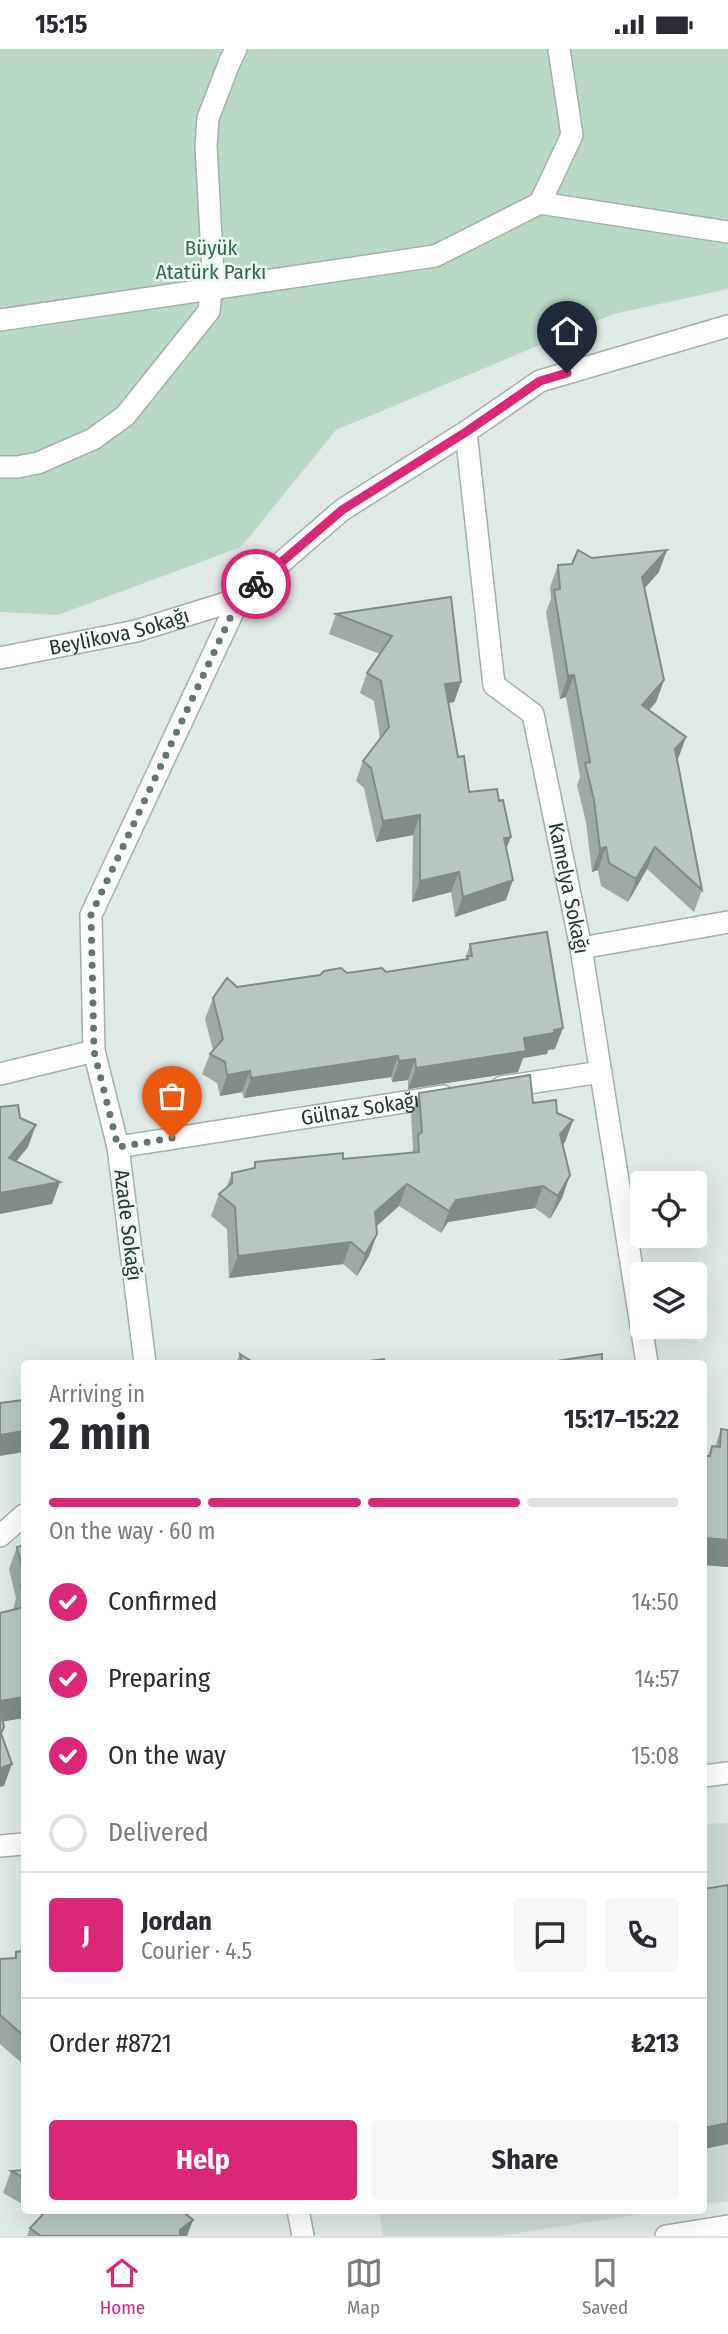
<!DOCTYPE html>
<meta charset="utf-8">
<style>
body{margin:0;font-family:"Fira Sans Condensed",sans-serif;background:#f7f7f7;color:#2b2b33;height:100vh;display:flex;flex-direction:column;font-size:26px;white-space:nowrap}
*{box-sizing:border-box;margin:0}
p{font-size:23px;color:#7c7c81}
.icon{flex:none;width:38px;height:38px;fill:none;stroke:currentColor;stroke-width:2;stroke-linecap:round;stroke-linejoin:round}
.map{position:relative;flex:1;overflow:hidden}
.panel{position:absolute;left:21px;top:1311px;width:686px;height:854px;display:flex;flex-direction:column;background:#fff;border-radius:7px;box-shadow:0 7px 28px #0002}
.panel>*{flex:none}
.tools{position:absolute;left:630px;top:1122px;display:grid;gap:14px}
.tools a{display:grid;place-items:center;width:77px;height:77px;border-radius:7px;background:#fff;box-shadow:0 7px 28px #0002;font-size:35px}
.pin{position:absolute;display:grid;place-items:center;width:60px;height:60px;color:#fff;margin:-72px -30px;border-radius:50% 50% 50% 0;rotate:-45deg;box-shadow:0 0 7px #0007}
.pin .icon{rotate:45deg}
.courier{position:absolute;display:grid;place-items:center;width:70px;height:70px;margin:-35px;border:5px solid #db2777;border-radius:50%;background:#fff;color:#222;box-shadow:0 2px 9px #0007}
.overview em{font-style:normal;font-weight:700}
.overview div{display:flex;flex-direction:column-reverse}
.overview{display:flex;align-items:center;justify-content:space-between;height:119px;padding:0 28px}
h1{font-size:46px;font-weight:700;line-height:52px}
.bar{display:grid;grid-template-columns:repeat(4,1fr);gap:10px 7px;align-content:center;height:84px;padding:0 28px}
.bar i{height:9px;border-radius:5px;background:#e1e1e2}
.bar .current{background:#db2777}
.bar p{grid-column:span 4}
.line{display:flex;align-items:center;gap:18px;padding:0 28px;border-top:2px solid #e1e1e2}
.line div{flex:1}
.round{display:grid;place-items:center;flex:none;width:74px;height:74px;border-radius:7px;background:#f7f7f7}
ol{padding:0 28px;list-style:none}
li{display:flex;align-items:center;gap:21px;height:77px}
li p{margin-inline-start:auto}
li .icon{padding:7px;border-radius:50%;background:#db2777;color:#fff;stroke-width:4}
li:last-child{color:#7c7c81}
li i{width:38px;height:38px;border:4px solid #e1e1e2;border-radius:50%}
.action{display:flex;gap:14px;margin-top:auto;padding:14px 28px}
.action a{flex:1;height:80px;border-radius:7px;background:#db2777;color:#fff;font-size:28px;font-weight:700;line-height:80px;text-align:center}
.action a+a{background:#f7f7f7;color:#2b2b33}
.status{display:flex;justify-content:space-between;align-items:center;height:49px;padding:0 35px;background:#fff;direction:ltr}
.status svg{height:19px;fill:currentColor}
.dock{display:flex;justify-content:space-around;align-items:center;height:98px;border-top:2px solid #e1e1e2;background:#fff;font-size:19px;color:#7c7c81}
.dock a{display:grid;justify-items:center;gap:4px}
.dock .current{color:#db2777}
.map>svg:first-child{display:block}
.built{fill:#ced9d5}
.green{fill:#b9d9c6}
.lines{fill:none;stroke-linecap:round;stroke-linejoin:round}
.minor-casing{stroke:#a3b0ad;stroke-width:24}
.minor{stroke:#fff;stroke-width:21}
.wall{fill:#9eaaa7}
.shaded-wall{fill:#818b88}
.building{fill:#b8c6c2;stroke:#818b88;stroke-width:2}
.done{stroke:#647672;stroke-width:7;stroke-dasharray:0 12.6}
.route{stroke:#db2777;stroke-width:9}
.labels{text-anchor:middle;stroke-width:5;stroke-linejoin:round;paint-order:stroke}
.park-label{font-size:21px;fill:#2f6b4e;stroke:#eff6f3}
.street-label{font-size:21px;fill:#223834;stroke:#eff6f3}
</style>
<div class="status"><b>15:15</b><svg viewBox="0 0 49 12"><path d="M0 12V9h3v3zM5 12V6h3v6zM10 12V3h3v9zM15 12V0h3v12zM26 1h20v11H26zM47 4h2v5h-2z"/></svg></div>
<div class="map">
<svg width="728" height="2187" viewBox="0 0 728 2187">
<rect width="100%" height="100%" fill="#dfe9e6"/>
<g class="built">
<path d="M728,1774V2152L704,2155V1775Z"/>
<path d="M379,2161H666L498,2187H383Z"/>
</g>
<path class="green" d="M0,0H728V240L614,265L336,381L241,498L58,566L0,563Z"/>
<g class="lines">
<defs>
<g id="minor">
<path d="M540,154L728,183"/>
<path d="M0,271L435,207L540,154L572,86L559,0"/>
<path id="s1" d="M466,383L494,636L533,665L581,899L647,1314"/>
<path d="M0,418H17L38,414L93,390L125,367L209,262L213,223L206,97L208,69L230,12L236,0"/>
<path id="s2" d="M0,609L136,582L239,550"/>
<path d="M581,899L728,873"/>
<path d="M0,1025L94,1002"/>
<path d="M502,1038L601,1023"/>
<path id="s3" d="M118,1098L443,1047"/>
<path d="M145,1314L118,1098L94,1002L91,866L239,550L342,461L466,383L540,332L728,277"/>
<path d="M0,1487L24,1466"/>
<path d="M704,1727L728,1724"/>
<path d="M0,1797L24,1795"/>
<path d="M298,2161L303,2187"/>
<path d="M666,2187L728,2177"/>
</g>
</defs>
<use href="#minor" class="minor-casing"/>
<use href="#minor" class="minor"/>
</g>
<g class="wall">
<path d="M592,509L659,523L645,539L664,631L656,653L649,661L686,688L677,711L702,841L694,863L647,820L628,853L601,837L598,821L592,823L586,773L577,736L580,728L566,648L560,650L546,563L551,550L550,538L558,516L572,515Z"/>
<path d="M451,548L461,633L454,653L449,654L458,708L469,743L506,800V851L455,868L451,843L412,853L413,786L376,793L364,739L356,732L363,712L380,689L374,652L360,644L367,624L380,605L329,585L336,565Z"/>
<path d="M470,895L555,1000L548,1001L547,1005L523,1009L518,1023L408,1040V1031L392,1033L391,1028L244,1049L242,1043L220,1047L217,1034L202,1025L210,1005L213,1001L205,970L213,949L237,938L386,923L465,911Z"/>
<path d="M419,1044L533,1054L573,1071L565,1093L563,1096L570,1126L562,1149L550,1170L535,1159L448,1173L441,1184L399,1157L377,1177V1185L369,1207L357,1227L343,1215L229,1229L227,1180L211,1167L219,1145L226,1139L232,1124L253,1120L255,1113L343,1110L412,1104L413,1099L411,1066Z"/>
<path d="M240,1305L254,1314H236Z"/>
<path d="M721,1380L728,1381V1518L704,1516V1407H708L712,1397L715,1398Z"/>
<path d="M24,1496V1669L3,1672L1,1685L4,1737L0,1738V1564L13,1561L16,1549L9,1520L17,1498Z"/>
<path d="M24,1902V2016L0,1995V1910L14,1909L16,1903Z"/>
<path d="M24,2121V2156L3,2144L11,2122Z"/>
<path d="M33,2161H181L187,2187H27L30,2179L42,2166Z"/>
</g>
<g class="shaded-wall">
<path d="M667,501L659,523L634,550L642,528Z"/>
<path d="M574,626L566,648L560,650L568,627Z"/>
<path d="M664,631L656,653L634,678L642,656Z"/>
<path d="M461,633L454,653L438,655L445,635Z"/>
<path d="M686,688L678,710L667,723L675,700Z"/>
<path d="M420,766L413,786L376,793L383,772Z"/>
<path d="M511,788L503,808L504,789Z"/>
<path d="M606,798L598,821L592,823L600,800Z"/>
<path d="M655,798L647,820L628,853L636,830Z"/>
<path d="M459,823L451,843L412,853L420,832Z"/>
<path d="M513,831L506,851L455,868L463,848Z"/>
<path d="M563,979L555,1000L548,1001L547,1005L523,1009L518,1023L408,1040L416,1019L554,981Z"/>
<path d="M398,1007L391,1028L244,1049L251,1029Z"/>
<path d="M415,1010L408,1031L392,1033L399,1012Z"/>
<path d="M250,1022L242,1043L220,1047L227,1026Z"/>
<path d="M573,1071L565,1093L552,1108L560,1085Z"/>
<path d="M36,1076L28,1098L1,1131L9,1109Z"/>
<path d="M570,1126L562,1149L550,1170L558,1147Z"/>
<path d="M60,1133L52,1155L0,1165V1144Z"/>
<path d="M407,1135L399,1157L367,1185L375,1163Z"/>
<path d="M543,1137L535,1159L448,1173L441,1184L449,1162L456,1151Z"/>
<path d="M377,1185L369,1207L357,1227L365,1205Z"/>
<path d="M351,1193L343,1215L229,1229L238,1207Z"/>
<path d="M24,1382V1403L0,1407V1386Z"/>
<path d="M704,1489L728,1491V1518L704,1516Z"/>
<path d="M24,1648V1669L0,1673V1652Z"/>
<path d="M12,1715L4,1737L0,1738V1719Z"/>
<path d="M728,2074V2095L704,2100V2079Z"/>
<path d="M193,2171L187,2187H177L180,2181Z"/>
</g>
<g class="building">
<path d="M578,501L592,509L667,501L642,528L664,631L642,656L686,688L675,700L702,841L655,798L636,830L609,814L606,798L600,800L594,751L585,714L590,713L574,626L568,627L554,541L560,540L558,516L572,515Z"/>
<path d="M451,548L461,633L445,635L458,708L464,707L469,743L497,740L499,752L503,751L511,788L504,789L513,831L463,848L459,823L420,832V766L383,772L371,719L363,712L389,678L381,632L367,624L392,587L336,565Z"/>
<path d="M547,883L563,979L554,981V984L524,989L526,1002L416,1019L415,1010L399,1012L398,1007L251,1029L250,1022L227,1026L225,1013L210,1005L223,990L213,949L227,929L237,938L320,926L324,922L341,919L347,924L382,919L386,923L468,910L467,907H472L470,895Z"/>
<path d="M530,1026L533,1054L556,1051L557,1064L573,1071L560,1085L570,1126L558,1147L543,1137L456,1151L449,1162L407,1135L375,1163L377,1185L365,1205L351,1193L238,1207L235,1158L219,1145L232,1134V1124L255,1119V1113L343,1104V1110L419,1103L418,1086L422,1083L419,1044Z"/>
<path d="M18,1056L20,1069L36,1076L9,1109L60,1133L0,1144V1058Z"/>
<path d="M240,1305L254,1314H242Z"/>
<path d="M602,1305V1314H544Z"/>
<path d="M384,1310L385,1314H354Z"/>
<path d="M24,1351V1382L0,1386V1354Z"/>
<path d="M721,1380L728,1381V1491L704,1489L705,1478L704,1477V1407H710L712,1397L720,1398Z"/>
<path d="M24,1496V1528L17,1498Z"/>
<path d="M24,1530V1648L0,1652V1564L24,1558L21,1536Z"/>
<path d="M0,1659L4,1678L1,1684L12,1715L0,1719Z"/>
<path d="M728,1836V2074L704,2079V1840Z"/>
<path d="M24,1902V1987L0,1966V1910L16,1909V1903Z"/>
<path d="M24,2121V2129L11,2122Z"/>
<path d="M47,2161H181L193,2171L180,2181V2187H41L30,2179Z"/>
</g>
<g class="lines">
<path class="done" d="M172,1089L118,1098L94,1002L91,866L239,550L256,535"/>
<path class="route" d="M256,535L342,461L466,383L540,332L567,324"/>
</g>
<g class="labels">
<g class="park-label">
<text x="211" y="206">Büyük<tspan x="211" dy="24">Atatürk Parkı</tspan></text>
</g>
<g class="street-label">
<text dy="7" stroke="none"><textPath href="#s2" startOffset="122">Beylikova Sokağı</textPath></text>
<text dy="7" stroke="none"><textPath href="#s1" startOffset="481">Kamelya Sokağı</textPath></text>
<text dy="7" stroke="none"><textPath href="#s3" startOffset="245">Gülnaz Sokağı</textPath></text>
<text transform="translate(128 1176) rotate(83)" y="7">Azade Sokağı</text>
</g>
</g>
</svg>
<div class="tools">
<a><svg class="icon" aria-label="locate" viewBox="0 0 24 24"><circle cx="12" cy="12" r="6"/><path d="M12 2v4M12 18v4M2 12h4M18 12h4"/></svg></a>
<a><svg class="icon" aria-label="layers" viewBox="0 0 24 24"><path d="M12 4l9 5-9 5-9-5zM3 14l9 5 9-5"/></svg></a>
</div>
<div class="pin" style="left:172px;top:1089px;background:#ea580c"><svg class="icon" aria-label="bag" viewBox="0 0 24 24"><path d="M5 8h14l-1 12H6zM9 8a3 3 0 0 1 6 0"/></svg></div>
<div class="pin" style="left:567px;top:324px;background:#1f2937"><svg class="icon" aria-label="home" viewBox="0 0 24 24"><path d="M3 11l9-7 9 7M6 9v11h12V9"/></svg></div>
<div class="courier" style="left:256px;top:535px"><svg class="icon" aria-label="bike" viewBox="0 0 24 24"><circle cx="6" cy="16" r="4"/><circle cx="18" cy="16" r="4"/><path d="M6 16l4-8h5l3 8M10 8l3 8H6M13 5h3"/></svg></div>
<section class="panel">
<div class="overview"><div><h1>2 min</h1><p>Arriving in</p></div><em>15:17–15:22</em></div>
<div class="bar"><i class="current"></i><i class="current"></i><i class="current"></i><i></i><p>On the way · 60 m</p></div>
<ol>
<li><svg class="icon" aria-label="check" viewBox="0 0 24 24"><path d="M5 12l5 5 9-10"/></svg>Confirmed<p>14:50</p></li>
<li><svg class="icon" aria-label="check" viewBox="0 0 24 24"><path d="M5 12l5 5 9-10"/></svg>Preparing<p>14:57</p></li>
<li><svg class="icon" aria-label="check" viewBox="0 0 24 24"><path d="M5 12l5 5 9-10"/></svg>On the way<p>15:08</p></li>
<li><i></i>Delivered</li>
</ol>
<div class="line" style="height:126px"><b class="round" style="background:#db2777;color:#fff">J</b><div><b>Jordan</b><p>Courier · 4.5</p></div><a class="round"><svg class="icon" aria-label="chat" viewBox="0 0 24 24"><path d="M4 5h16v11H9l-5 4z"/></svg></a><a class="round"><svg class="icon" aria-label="phone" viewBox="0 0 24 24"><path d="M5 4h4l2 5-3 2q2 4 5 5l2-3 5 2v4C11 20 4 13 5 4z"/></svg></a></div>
<div class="line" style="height:91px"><div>Order #8721</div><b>₺213</b></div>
<div class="action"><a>Help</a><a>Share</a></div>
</section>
</div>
<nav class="dock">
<a class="current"><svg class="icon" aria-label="home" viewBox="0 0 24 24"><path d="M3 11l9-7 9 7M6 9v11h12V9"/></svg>Home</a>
<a><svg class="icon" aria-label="map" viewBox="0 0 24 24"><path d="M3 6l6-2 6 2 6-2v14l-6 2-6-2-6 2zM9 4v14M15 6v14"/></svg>Map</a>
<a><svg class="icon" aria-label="saved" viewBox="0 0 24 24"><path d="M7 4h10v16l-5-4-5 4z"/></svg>Saved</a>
</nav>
